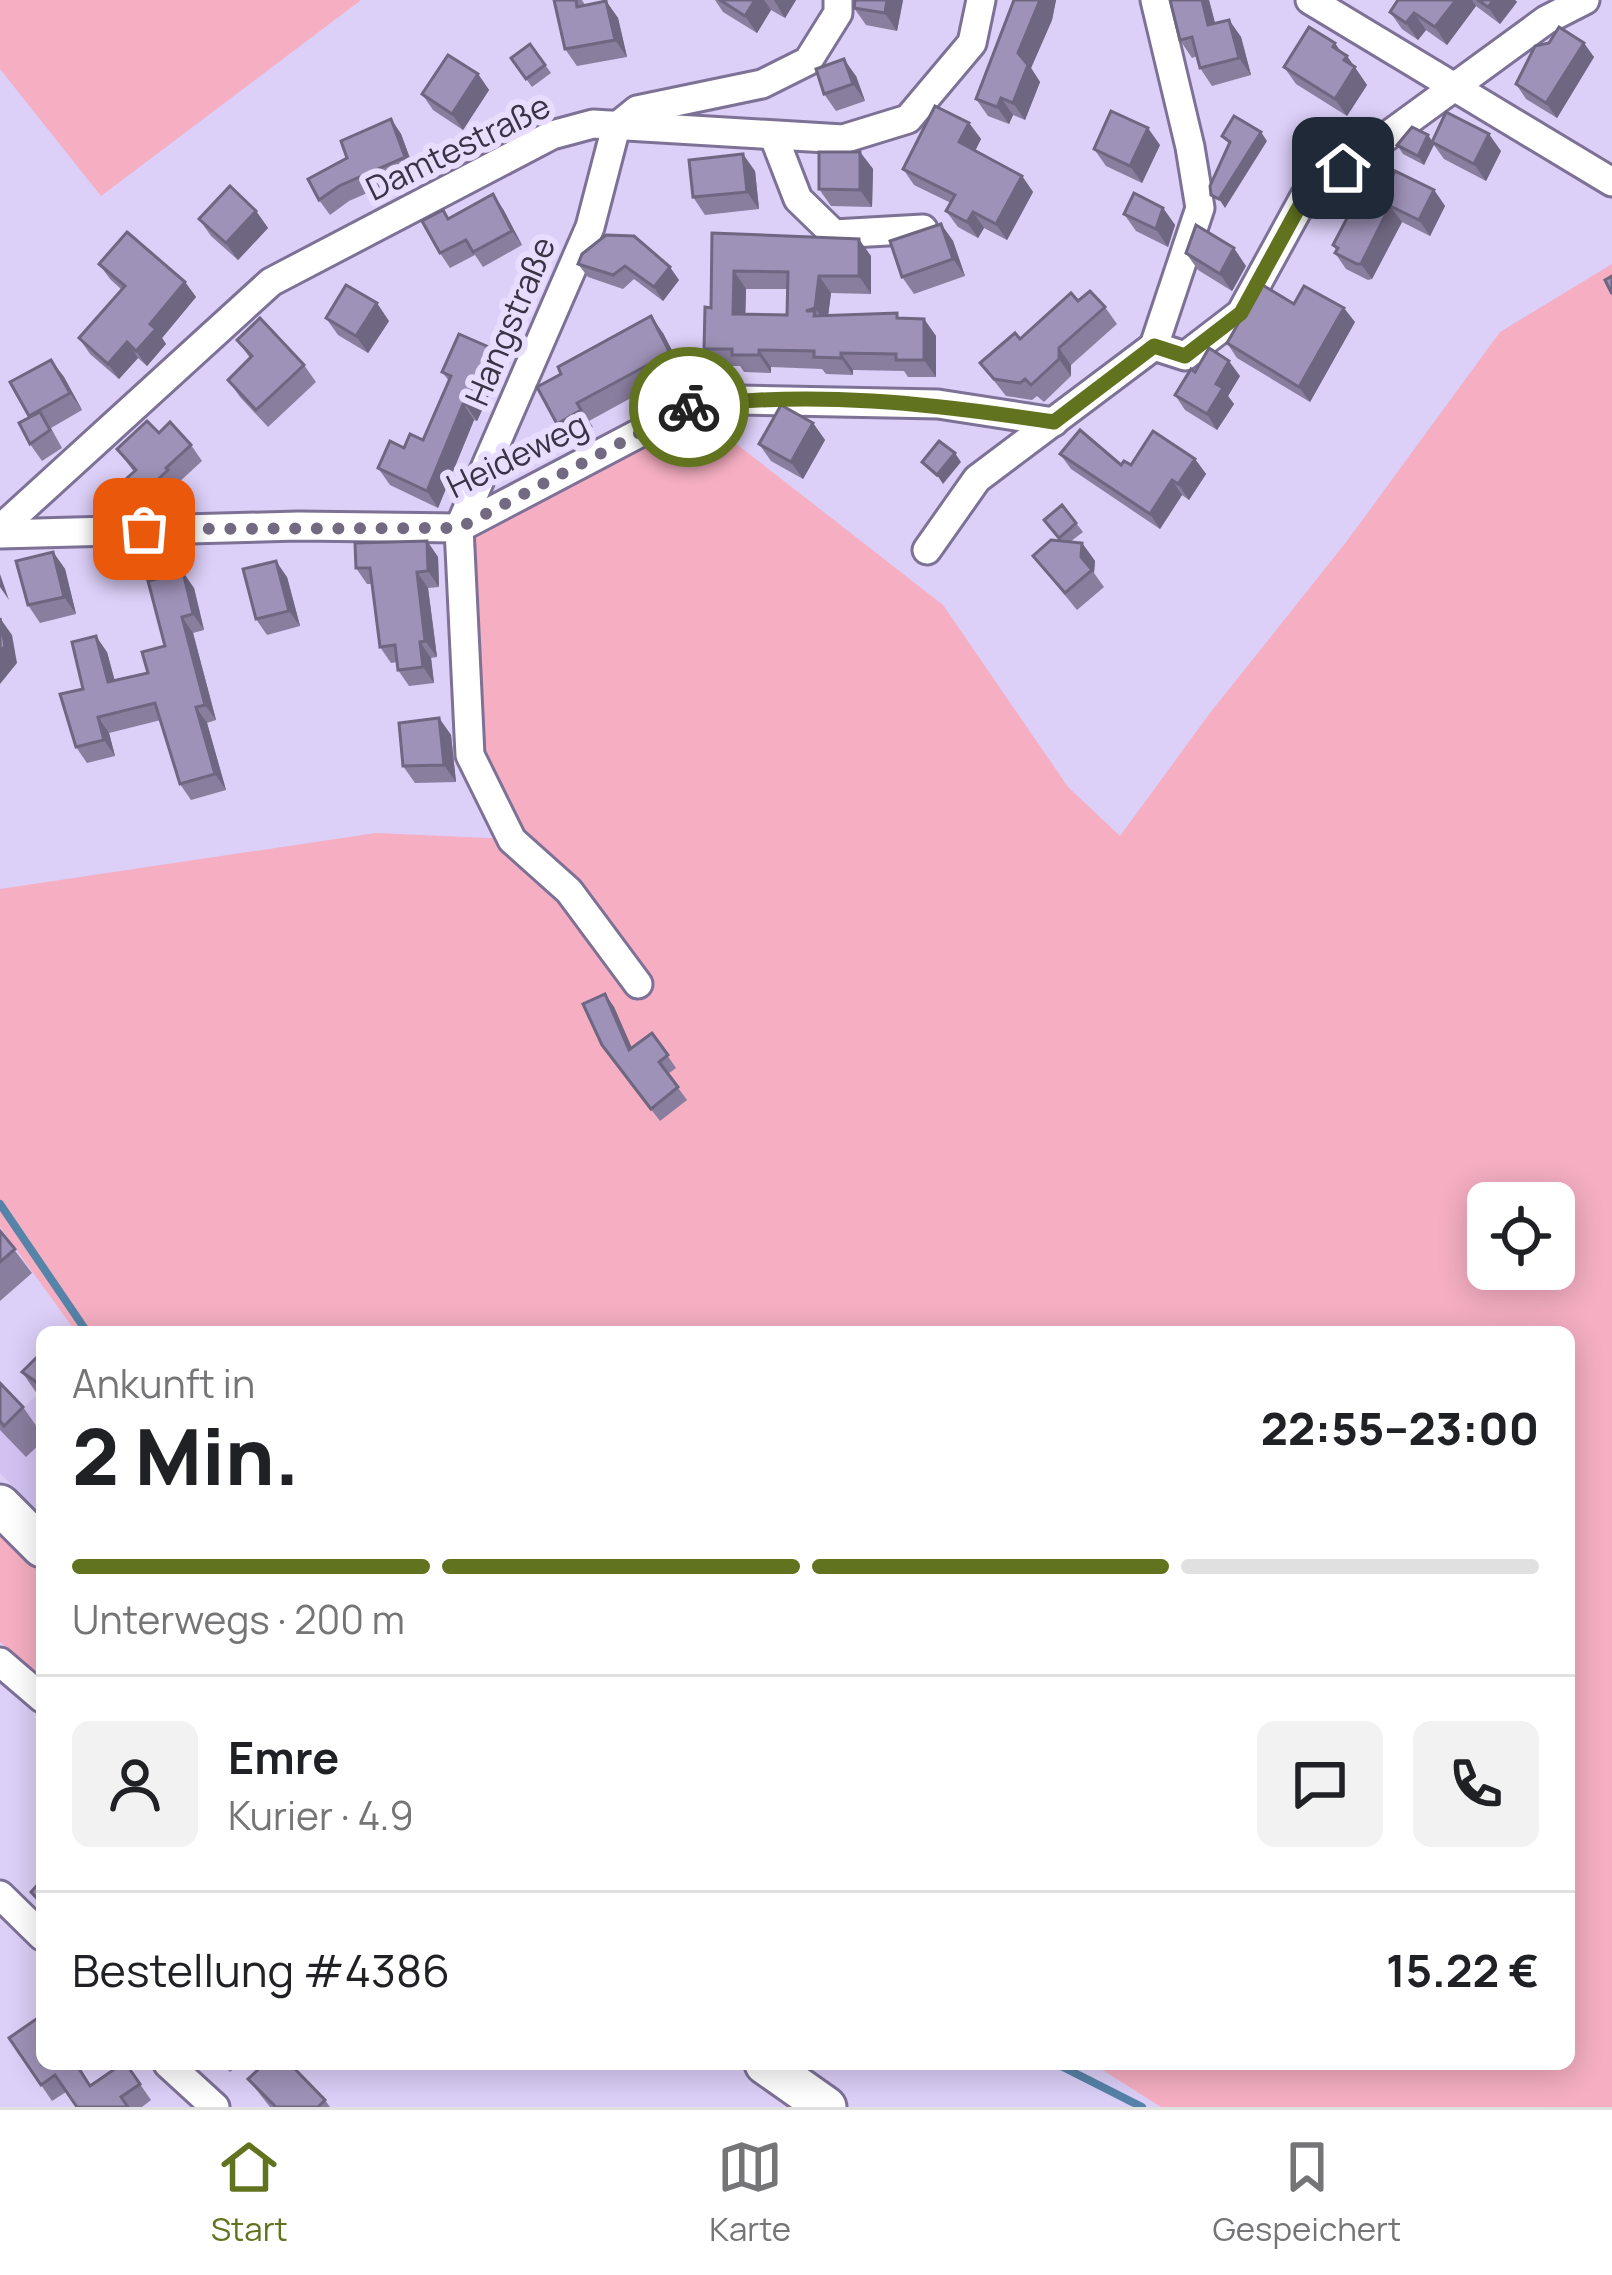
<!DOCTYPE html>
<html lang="de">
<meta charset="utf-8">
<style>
body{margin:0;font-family:Manrope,sans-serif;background:#f2f2f2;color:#202124;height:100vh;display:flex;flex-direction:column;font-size:45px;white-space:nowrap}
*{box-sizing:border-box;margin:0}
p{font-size:39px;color:#757577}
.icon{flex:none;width:66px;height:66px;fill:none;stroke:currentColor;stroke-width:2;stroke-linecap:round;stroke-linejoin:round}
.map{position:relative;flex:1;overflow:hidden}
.details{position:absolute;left:36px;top:1326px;width:1539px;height:744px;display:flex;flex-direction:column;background:#fff;border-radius:18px;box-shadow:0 6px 30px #0003}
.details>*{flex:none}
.fabs{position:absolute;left:1467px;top:1182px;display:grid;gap:24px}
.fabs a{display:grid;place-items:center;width:108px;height:108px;border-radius:18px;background:#fff;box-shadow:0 6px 30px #0003;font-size:60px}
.pin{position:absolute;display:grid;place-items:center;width:102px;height:102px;color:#fff;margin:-51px;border-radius:24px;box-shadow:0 6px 18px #0006}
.courier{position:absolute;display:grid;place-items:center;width:120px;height:120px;margin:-60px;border:9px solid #627320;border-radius:50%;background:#fff;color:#222;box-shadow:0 3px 15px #0007}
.headline em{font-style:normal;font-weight:800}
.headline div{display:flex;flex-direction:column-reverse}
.headline{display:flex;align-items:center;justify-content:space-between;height:204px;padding:0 36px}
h1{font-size:78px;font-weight:800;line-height:90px}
.bar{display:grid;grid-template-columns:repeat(4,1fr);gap:18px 12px;align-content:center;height:144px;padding:0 36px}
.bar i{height:15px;border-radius:9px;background:#e0e0e0}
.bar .current{background:#627320}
.bar p{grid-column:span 4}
.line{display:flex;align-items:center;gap:30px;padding:0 36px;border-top:3px solid #e0e0e0}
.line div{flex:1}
.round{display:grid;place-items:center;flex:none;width:126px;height:126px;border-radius:18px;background:#f2f2f2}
.tab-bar{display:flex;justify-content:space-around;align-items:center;height:168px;border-top:3px solid #e0e0e0;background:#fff;font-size:33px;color:#757577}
.tab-bar a{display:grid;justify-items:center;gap:6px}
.tab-bar .current{color:#627320}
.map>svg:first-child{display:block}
.built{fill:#d2c2f2}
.green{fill:#f5aec2;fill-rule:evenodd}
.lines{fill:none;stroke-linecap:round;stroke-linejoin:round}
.stream{stroke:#5683a8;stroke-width:8}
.street-casing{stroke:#7d7196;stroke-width:33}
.secondary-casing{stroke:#7d7196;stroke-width:45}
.street{stroke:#fff;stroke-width:27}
.secondary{stroke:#fff;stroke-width:39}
.wall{fill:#897e9e;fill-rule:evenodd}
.shaded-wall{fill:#6f6681}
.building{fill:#9f92b8;stroke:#6f6681;stroke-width:3;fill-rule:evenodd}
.done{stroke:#726a82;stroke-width:12;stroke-dasharray:0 21.6}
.route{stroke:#627320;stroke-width:15}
.labels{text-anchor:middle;stroke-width:12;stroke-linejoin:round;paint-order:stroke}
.street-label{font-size:33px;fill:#393343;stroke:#e8ddff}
</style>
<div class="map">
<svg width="1612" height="2107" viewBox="0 0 1612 2107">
<rect width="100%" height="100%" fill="#dccff8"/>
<path class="built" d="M42,1390V1516L0,1473V1430Z"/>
<g class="green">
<path d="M0,0H361L101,196L0,69Z"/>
<path d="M1612,264V2107H1161L1093,2064H1569V1332H76L0,1227V889L376,833L511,839L470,755L459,528L689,407L943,605L1068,787L1120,836L1210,713L1347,541L1500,332ZM1488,1203H1554V1269H1488Z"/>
<path d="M0,1520L42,1564V1677L0,1642Z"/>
</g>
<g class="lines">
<g class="stream">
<path d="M0,1204L87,1332"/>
<path d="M1057,2064L1142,2107"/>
</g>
<defs>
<g id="street">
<path d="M1310,0L1612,182"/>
<path d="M616,127L590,227L459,528L470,755L512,840L569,891L638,984"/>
<path d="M616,127L637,110L762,84L808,61L838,13V0"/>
<path d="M774,137L798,199L834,234L923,229"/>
<path d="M1154,346L1185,356L1241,313L1305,196L1546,20L1585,0"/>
<path d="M1154,346L1200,208L1190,147L1155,0"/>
<path d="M0,529L271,282L552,135L593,124L843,139L908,119L972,43L981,0"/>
<path d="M0,534L298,526L459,528L689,407L740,400L938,404L1054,422"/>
<path d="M927,550L977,479L1154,346"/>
<path d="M0,1662L42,1698"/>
<path d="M0,1895L42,1936"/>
<path d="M168,2064L215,2107"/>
</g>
<g id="secondary">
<path d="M0,1505L42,1547"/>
<path d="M765,2064L826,2107"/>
</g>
</defs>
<use href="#street" class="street-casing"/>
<use href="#secondary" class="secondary-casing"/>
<use href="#street" class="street"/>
<use href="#secondary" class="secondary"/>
</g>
<g class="wall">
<path d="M554,0H582L585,5L606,1L618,18L627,57L577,66L565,49Z"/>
<path d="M715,0H796L785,18L771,10L757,33L723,12Z"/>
<path d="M903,0L897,31L866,25L854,8Z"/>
<path d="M1012,0H1056L1052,20L1031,68L1040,82L1025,120L1013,115L1009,124L988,116L976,99L1013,2Z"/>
<path d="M1170,0H1209L1215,23L1229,20L1241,37L1251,75L1212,86L1200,68L1197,56L1192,58L1180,40Z"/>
<path d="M1398,0H1515L1517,2L1500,24L1476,6L1447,45L1426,30L1418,40L1402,29L1390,12Z"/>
<path d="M1549,43L1594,57L1557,118L1526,99L1516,84Z"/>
<path d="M530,44L551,73L532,87L511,58Z"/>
<path d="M1341,51L1347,56L1367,85L1347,116L1296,84L1284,67Z"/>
<path d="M478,74L489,90L463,130L433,110L422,94Z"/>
<path d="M856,76L865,101L836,111L824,94Z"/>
<path d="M391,119L401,134L415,172L349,201L330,215L319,200L347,158Z"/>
<path d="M969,123L981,139L975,151L1022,176L1033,192L1007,240L984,228L978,238L958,227L946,211L951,203L914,185L903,169Z"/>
<path d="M1428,135L1432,141L1501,151L1486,181L1444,159L1434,145L1424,165L1403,154L1397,145Z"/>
<path d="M1160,145L1142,183L1106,166L1094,149Z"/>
<path d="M860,152L873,169L872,207L831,206L819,189Z"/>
<path d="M755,171L759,209L705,215L693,197Z"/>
<path d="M1328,189L1385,191L1434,190L1445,206L1430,236L1402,222L1372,279L1368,280L1346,269L1335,253L1336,250L1333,245L1351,211L1339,205Z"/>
<path d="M1163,208L1175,225L1168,247L1136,231L1124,214Z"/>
<path d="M503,209L522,245L483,267L475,255L450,268L440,253L449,219Z"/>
<path d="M256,211L268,228L238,260L211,236L199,219Z"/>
<path d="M941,224L953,241L965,276L914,294L902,277Z"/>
<path d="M712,233L871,256V294L831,293L828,315L924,319L936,336V377H908L904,371L853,370V375L826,374L822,369L771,367V373L744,372L740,366H717L704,349L711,308ZM746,289H788L787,315L745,314Z"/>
<path d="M606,235L679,280L663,301L634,279L623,289L588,277L578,264Z"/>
<path d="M1186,253L1246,266L1232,291L1198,270Z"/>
<path d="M99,264L185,282L196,297L162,338L166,344L147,366L138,358L119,379L90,354L79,338L122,290L110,279Z"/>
<path d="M1078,301L1105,307L1117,324L1071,365V376L1044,402L1037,396L1032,400L1006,396L980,363Z"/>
<path d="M1294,304L1355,322L1310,402L1237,358L1227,343Z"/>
<path d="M326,318L389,321L368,353L338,335Z"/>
<path d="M663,333L682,370L589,421L593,427L569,441L557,424L537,387Z"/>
<path d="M237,340L304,365L316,382L268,427L240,397L228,380L250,358Z"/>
<path d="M491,348L503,365L477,421L474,420L438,508L390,485L378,468L404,448L423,440L449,381L442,372Z"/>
<path d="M51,360L64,377L82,410L51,428L62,448L42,461L30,444V417Z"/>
<path d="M1195,372L1240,376L1228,396L1234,404L1217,430L1185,410L1175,395Z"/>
<path d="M813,423L825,440L803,479L771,461L759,444Z"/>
<path d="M159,433L191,445L202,461L177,484L179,486L151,512L128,503L117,487L134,472L117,449Z"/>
<path d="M1060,454L1121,465L1195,459L1206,474L1189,500L1182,495L1160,529L1071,469Z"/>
<path d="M1062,505L1083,532L1070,542L1082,543L1095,561L1094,573L1104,587L1077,610L1033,556L1060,541L1044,520Z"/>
<path d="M427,541L438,557L439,587L428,588L437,657L431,658L434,683L409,686L398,670L397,662L391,663L380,647L372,584H367L356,568Z"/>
<path d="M53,552L65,569L76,614L40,623L28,605Z"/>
<path d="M287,577L300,626L267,635L256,619Z"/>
<path d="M194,588L204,630L193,633L216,720L207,723L226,790L191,800L180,784L161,720L109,733L115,756L87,763L76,747L83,689L107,652L115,681L148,673L165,646Z"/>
<path d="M439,718L451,735L456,782L415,783L403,766Z"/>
<path d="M605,994L614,1007L632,1048L652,1033L676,1068L668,1074L687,1100L660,1121L602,1045Z"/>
<path d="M0,1231L32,1273L0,1301Z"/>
<path d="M42,1352V1401L22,1372Z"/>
<path d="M0,1383L23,1407L42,1434V1442L26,1457L0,1430Z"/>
<path d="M9,2038L42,2064H80L78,2066L91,2086L126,2064L151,2100L142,2107H77L66,2092L52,2101Z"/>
<path d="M222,2064H239L230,2072Z"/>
<path d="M248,2079L325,2100L330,2107H270Z"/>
</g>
<g class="shaded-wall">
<path d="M755,0H764L771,10L757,33L745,16Z"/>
<path d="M774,0H796L785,18Z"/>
<path d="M887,0H903L897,31L885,13Z"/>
<path d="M1040,0H1056L1052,20L1031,68L1040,82L1025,120L1013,103L1018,53Z"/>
<path d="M1202,0H1209L1220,42L1208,25Z"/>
<path d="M1456,0H1472L1476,6L1447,45L1435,27Z"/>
<path d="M1494,0H1515L1517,2L1500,24L1488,7Z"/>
<path d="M606,1L618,18L627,57L615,40Z"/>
<path d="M1414,13L1426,30L1418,40L1406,23Z"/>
<path d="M1229,20L1241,37L1251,75L1239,58Z"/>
<path d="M1335,43L1345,58L1347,56L1367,85L1347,116L1335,99L1333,47Z"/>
<path d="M1584,43L1594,57L1557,118L1546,103Z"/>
<path d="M844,59L856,76L865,101L853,84Z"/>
<path d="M478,74L489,90L463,130L452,114Z"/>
<path d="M1001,98L1013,115L1009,124L997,107Z"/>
<path d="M391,119L401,134L415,172L405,157Z"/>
<path d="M969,123L981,139L971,159L959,142Z"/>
<path d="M1148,128L1160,145L1142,183L1130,166Z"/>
<path d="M1261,132L1267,141L1225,208L1219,199Z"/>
<path d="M1489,134L1501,151L1486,181L1474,164Z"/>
<path d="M1428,135L1434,144L1424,165L1418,156Z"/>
<path d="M860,152L873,169L872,207L860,190Z"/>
<path d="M743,154L755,171L759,209L747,192Z"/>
<path d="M1022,176L1033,192L1007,240L996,224Z"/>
<path d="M1434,190L1445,206L1430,236L1419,220Z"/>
<path d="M493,194L503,209L522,245L512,231Z"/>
<path d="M1390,206L1402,222L1372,279L1361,264Z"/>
<path d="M1163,208L1175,225L1168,247L1156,229Z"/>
<path d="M256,211L268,228L238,260L226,243Z"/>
<path d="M973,212L984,228L978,238L967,222Z"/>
<path d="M941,224L953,241L965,276L953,259Z"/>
<path d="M859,239L871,256V294L859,276Z"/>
<path d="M1234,248L1246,266L1232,291L1220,274Z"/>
<path d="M670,267L679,280L663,301L654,287Z"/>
<path d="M734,271L746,289L745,331L733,314Z"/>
<path d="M819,276L831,293L827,325L815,308Z"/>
<path d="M185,282L196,297L162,338L166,344L147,366L136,351L150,324Z"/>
<path d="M377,303L389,321L368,353L356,336Z"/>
<path d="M1344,308L1355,322L1310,402L1299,387Z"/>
<path d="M651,316L663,333L682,370L670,353Z"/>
<path d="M924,319L936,336V377L924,360Z"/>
<path d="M127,342L138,358L119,379L108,364Z"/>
<path d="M491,348L503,365L477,421L466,405Z"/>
<path d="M1059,348L1071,365V376L1059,359Z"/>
<path d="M759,350L771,367V373L759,355Z"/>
<path d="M841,353L853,370V375L841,358Z"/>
<path d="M51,360L64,377L82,410L70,393Z"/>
<path d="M1229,361L1240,376L1228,396L1234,404L1217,430L1207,414L1216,384Z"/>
<path d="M463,404L474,420L438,508L427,491Z"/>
<path d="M813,423L825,440L803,479L791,462Z"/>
<path d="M955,453L961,462L943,484L937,475Z"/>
<path d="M1195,459L1206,474L1189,500L1178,484Z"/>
<path d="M1172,480L1182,495L1160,529L1150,514Z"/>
<path d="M427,541L438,557L439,587L428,571Z"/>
<path d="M1082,543L1095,561L1094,573L1081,557Z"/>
<path d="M53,552L65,569L76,614L64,597Z"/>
<path d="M276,561L287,577L300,626L289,611Z"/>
<path d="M183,572L194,588L204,630L193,614Z"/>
<path d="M417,572L428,588L437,657L425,641Z"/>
<path d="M0,574L9,600L0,587Z"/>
<path d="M182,617L193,633L216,720L205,705Z"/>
<path d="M0,618L12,635L17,663L0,684Z"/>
<path d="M96,636L107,652L119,698L108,682Z"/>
<path d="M420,642L431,658L434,683L423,667Z"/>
<path d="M196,707L207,723L226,790L215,774Z"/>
<path d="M98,717L109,733L115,756L104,740Z"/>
<path d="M439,718L451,735L456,782L444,765Z"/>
<path d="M605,994L614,1007L638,1062L629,1050Z"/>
</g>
<g class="building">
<path d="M554,0H576L577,7L606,1L615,40L565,49Z"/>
<path d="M720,0H755L745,16Z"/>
<path d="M855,0H887L885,13L854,8Z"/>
<path d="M1014,0H1040L1018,53L1028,65L1013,103L1001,98L997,107L976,99Z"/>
<path d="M1170,0H1202L1208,25L1229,20L1239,58L1200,68L1192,37L1180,40Z"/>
<path d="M1398,0H1456L1435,27L1414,13L1406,23L1390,12Z"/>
<path d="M1478,0H1494L1488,7Z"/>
<path d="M1309,27L1335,43L1333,47L1347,56L1344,60L1355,67L1335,99L1284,67Z"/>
<path d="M1559,27L1584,43L1546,103L1516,84L1535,46L1549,43Z"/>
<path d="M530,44L545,65L526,79L511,58Z"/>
<path d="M448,55L478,74L452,114L422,94Z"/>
<path d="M844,59L853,84L824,94L816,69Z"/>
<path d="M935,106L969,123L959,142L1022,176L996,224L973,212L967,222L946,211L955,195L903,169Z"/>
<path d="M1111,111L1148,128L1130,166L1094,149Z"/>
<path d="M1446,112L1489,134L1474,164L1432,142Z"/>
<path d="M1234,116L1261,132L1219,199L1211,195L1210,186L1230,142L1222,136Z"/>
<path d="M391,119L405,157L339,186L319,200L308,179L347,158L341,141Z"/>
<path d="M1412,127L1428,135L1418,156L1397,145Z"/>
<path d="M819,152H860V190L819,189Z"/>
<path d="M743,154L747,192L693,197L689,160Z"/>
<path d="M1340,169L1385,191L1395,171L1434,190L1419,220L1390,206L1361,264H1357L1335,253L1338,248L1333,245L1355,203L1328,189Z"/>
<path d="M230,186L256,211L226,243L199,219Z"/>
<path d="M1134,193L1163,208L1156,229L1124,214Z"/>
<path d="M493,194L512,231L473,252L466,240L440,253L422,221L443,210L448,219Z"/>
<path d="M941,224L953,259L902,277L890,241Z"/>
<path d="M1196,225L1234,248L1220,274L1186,253Z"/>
<path d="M127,232L185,282L150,324L156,329L136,351L127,342L108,364L79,338L125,286L99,264Z"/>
<path d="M712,233L859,239V276H819L815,308L806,311H815L814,316L897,313V318L924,319V360H896V354L841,353V358L814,357V351L759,350V355H732V349H704L705,307L711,308ZM734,271L788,272L787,315L733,314Z"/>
<path d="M606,235L634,236L670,267L654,287L625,266L613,275L578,264L582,254Z"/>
<path d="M1612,276V294L1605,280Z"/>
<path d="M1261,284L1294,304L1304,286L1344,308L1299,387L1227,343Z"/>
<path d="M346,285L377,303L356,336L326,318Z"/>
<path d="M1090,291L1105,307L1059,348V359L1031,385L1025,379L1020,383L994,379L980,363L1015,333L1020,339L1071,293L1078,301Z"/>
<path d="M651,316L670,353L577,403L581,410L557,424L537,387L561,374L558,367Z"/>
<path d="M260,318L304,365L256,410L228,380L252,356L237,340Z"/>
<path d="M459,334L491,348L466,405L463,404L427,491L378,468L390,441L404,448L410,434L423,440L451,376L442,372Z"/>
<path d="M1209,348L1229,361L1216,384L1223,388L1207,414L1175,395L1191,369L1195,372Z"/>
<path d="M51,360L70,393L29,416L10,382Z"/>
<path d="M781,405L813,423L791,462L759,444Z"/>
<path d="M40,412L50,430L30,444L19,423Z"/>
<path d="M147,421L159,433L170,422L191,445L166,468L168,470L140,496L117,487L136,470L117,449Z"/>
<path d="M1080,430L1121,465L1124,461L1131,465L1153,431L1195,459L1178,484L1172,480L1150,514L1060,454Z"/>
<path d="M939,441L955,453L937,475L922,462Z"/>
<path d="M1062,505L1076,523L1059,538L1044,520Z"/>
<path d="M1051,540L1082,543L1081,557L1092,570L1065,593L1033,556Z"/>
<path d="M427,541L428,571L417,572L425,641L420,642L423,667L398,670L395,645L380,647L370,568H356L355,543Z"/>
<path d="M53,552L64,597L28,605L16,561Z"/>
<path d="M276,561L289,611L256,619L243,569Z"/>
<path d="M183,572L193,614L182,617L205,705L196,707L215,774L180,784L155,703L98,717L104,740L76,747L60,694L83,689L72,642L96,636L108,682L148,673L142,652L165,646L148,581Z"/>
<path d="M0,618L5,646L0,652Z"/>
<path d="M439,718L444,765L403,766L399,723Z"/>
<path d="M605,994L629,1050L652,1033L668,1055L659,1062L678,1087L651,1109L602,1045L583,1004Z"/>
<path d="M0,1231L15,1249L0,1262Z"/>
<path d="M42,1352V1386L22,1372Z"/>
<path d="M0,1383L23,1407L4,1426L0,1421Z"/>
<path d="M42,1880V1904L31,1892Z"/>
<path d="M42,2015V2064H76L90,2086L122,2064H126L140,2084L121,2097L128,2107H77L55,2075L41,2085L9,2038Z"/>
<path d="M264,2064H290L325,2100L318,2107H276L248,2079Z"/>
</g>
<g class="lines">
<path class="done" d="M144,529L459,528L689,407"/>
<path class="route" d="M689,407C809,389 935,404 1054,422L1154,346L1185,356L1241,313L1305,196L1343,168"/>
</g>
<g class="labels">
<g class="street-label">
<text transform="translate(458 147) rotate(-26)" y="12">Damtestraße</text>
<text transform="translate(510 321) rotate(-67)" y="12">Hangstraße</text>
<text transform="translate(517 455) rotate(-26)" y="12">Heideweg</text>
</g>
</g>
</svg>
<div class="fabs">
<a><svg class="icon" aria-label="locate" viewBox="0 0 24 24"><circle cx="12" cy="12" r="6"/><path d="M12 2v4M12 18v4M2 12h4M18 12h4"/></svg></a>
</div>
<div class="pin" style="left:144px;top:529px;background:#ea580c"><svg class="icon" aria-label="bag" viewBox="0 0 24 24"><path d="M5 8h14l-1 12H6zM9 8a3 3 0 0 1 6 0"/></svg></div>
<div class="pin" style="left:1343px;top:168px;background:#1f2937"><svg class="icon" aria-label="home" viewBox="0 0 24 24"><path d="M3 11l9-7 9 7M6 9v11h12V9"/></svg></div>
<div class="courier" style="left:689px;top:407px"><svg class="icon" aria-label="bike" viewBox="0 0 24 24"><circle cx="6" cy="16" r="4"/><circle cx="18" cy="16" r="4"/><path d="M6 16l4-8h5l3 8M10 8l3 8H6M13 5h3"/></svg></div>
<section class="details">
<div class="headline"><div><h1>2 Min.</h1><p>Ankunft in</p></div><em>22:55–23:00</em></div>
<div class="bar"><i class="current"></i><i class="current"></i><i class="current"></i><i></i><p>Unterwegs · 200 m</p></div>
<div class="line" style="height:216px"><a class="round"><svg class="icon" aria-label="person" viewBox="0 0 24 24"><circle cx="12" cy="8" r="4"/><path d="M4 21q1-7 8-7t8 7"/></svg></a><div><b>Emre</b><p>Kurier · 4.9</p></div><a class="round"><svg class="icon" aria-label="chat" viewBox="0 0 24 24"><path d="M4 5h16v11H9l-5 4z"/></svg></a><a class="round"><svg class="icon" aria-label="phone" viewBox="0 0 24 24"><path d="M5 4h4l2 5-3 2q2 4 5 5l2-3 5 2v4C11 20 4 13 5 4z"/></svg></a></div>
<div class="line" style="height:156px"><div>Bestellung #4386</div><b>15.22 €</b></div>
</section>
</div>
<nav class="tab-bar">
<a class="current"><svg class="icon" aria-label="home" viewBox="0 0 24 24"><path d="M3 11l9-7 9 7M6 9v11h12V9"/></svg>Start</a>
<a><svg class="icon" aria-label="map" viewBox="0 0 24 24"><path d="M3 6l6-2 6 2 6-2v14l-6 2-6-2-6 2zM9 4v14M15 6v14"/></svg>Karte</a>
<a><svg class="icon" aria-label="saved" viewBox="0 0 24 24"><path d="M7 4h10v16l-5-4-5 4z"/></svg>Gespeichert</a>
</nav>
